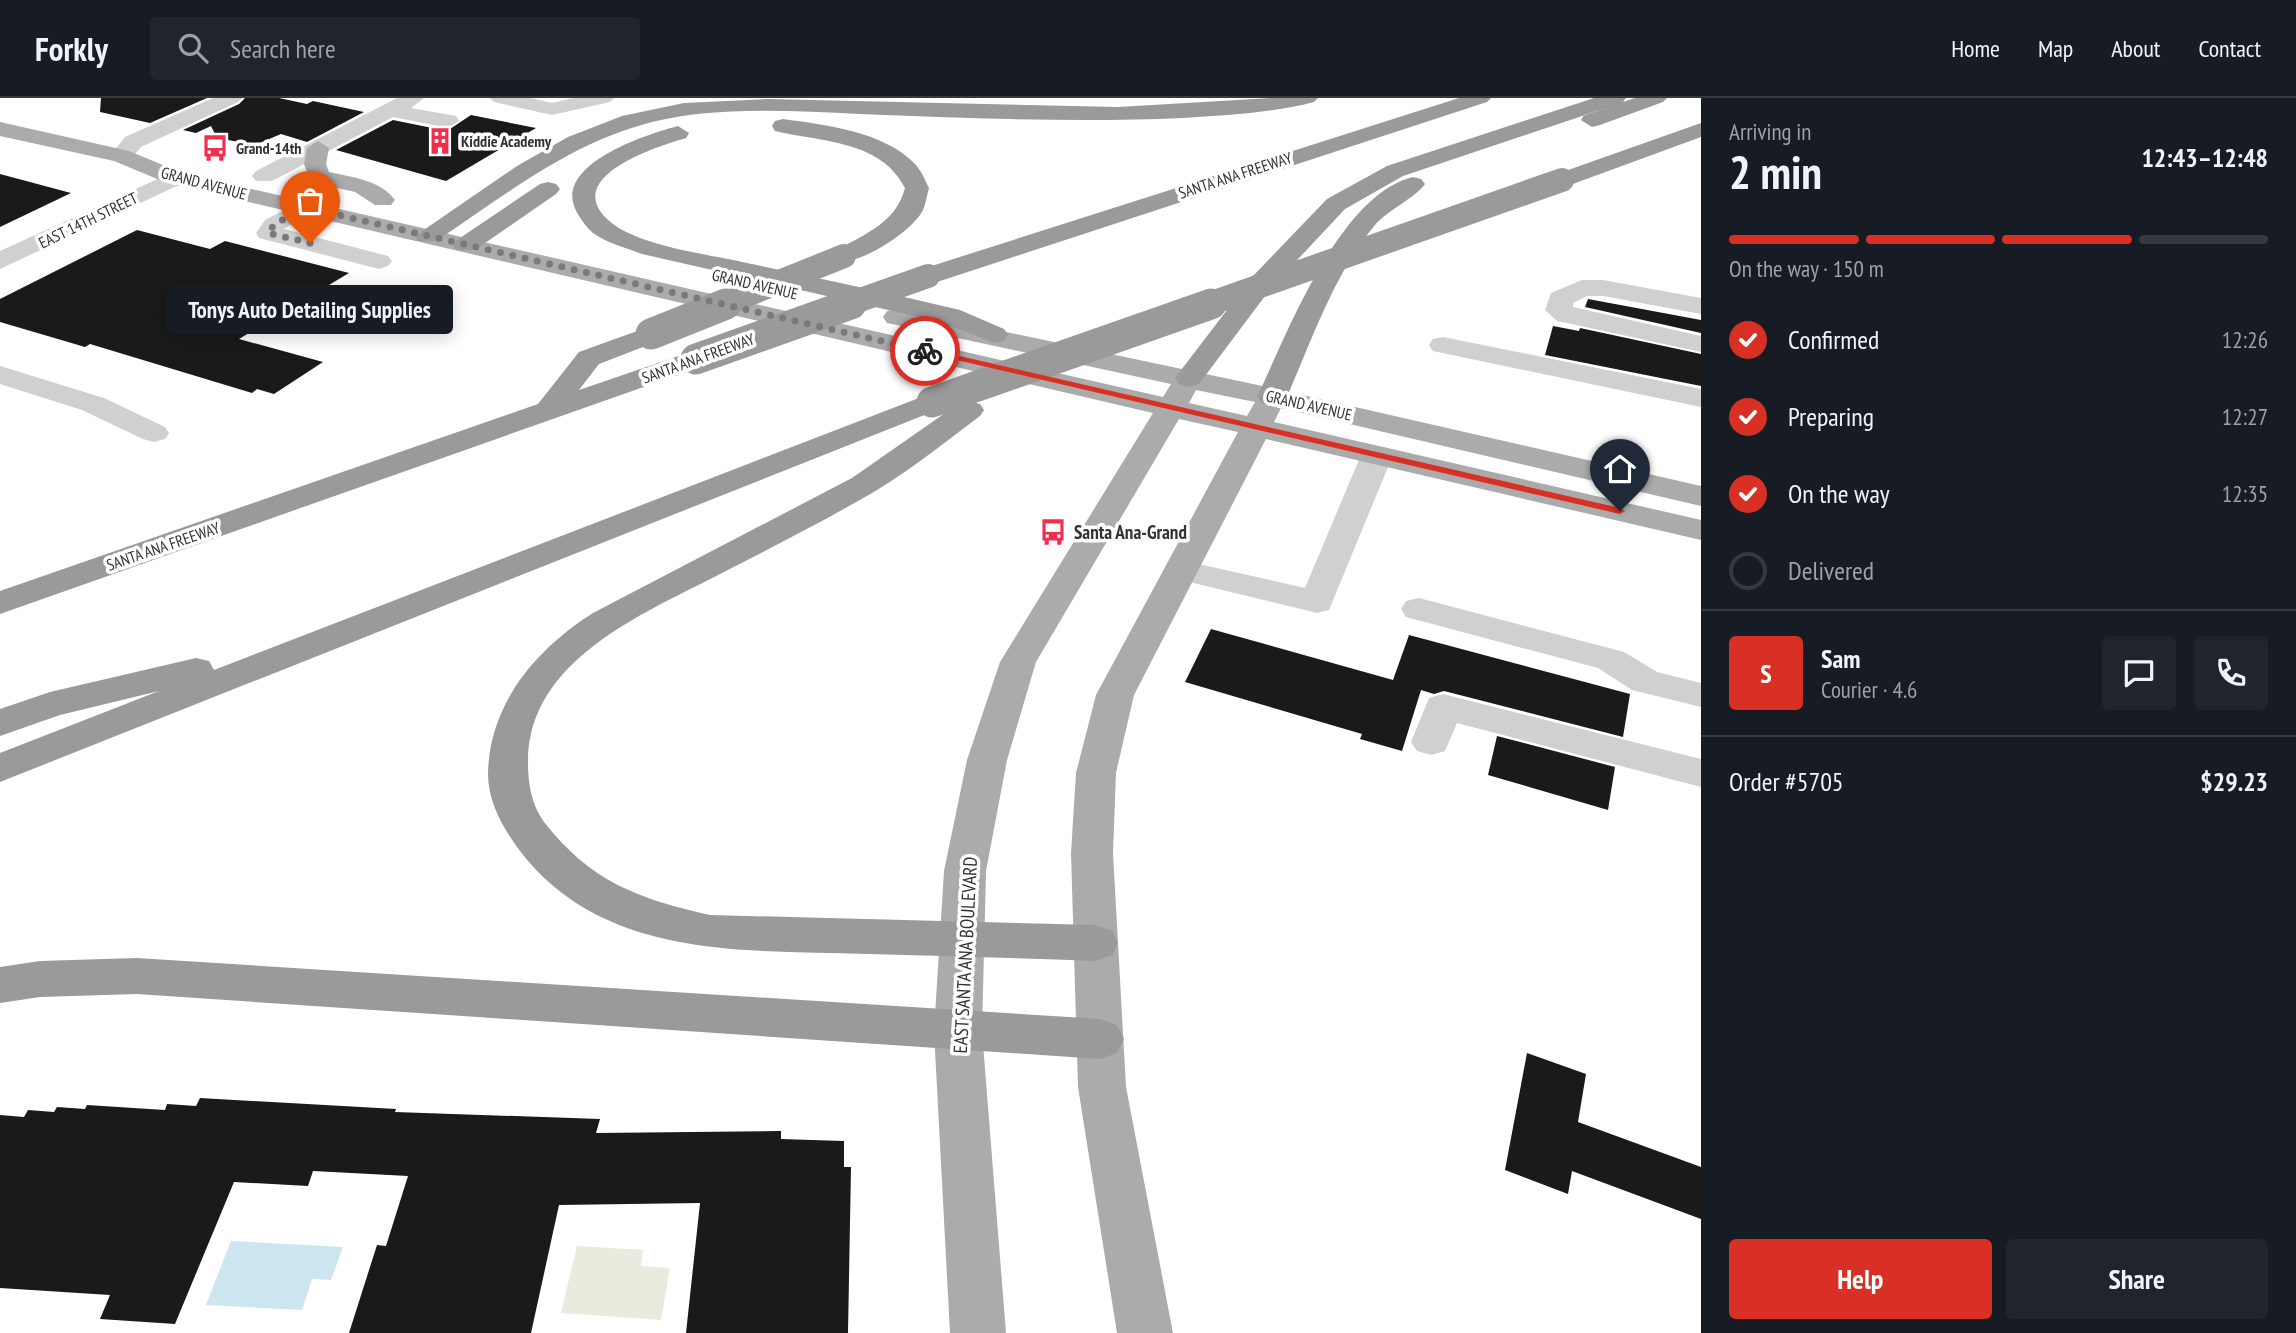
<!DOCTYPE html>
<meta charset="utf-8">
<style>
body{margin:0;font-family:"PT Sans Narrow",sans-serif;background:#20242c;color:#f1f3f6;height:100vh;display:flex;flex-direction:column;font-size:26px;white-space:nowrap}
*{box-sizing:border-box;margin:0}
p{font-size:23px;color:#9ea1a6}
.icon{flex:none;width:38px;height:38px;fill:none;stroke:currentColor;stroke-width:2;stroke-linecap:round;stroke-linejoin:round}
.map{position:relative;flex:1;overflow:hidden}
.panel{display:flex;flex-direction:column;background:#171b24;width:595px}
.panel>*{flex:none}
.pin{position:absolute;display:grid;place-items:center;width:60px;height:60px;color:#fff;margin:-72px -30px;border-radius:50% 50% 50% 0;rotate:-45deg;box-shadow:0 0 7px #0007}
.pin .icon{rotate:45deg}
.courier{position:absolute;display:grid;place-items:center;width:70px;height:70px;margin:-35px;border:5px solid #d93025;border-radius:50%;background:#fff;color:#222;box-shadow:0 2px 9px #0007}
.bubble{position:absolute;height:49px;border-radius:7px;background:#171b24;box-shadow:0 4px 18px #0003;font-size:23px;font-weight:700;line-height:49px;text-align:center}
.summary em{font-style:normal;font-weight:700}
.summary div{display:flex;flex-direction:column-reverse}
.summary{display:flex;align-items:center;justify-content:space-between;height:119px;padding:0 28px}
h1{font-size:46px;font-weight:700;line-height:52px}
.bar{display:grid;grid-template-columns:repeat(4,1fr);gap:10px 7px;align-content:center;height:84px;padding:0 28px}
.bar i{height:9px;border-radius:5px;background:#363941}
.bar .selected{background:#d93025}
.bar p{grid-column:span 4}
.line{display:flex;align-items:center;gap:18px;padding:0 28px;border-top:2px solid #363941}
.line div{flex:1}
.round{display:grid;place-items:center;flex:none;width:74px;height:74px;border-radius:7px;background:#20242c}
ol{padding:0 28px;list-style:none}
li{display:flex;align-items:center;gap:21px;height:77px}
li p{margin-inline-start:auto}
li .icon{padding:7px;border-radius:50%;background:#d93025;color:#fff;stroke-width:4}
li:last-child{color:#9ea1a6}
li i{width:38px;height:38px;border:4px solid #363941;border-radius:50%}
.action{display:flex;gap:14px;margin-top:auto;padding:14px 28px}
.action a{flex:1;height:80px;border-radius:7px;background:#d93025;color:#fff;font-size:28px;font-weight:700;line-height:80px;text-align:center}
.action a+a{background:#20242c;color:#f1f3f6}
header{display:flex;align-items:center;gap:42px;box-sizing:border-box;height:98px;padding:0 35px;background:#171b24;border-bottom:2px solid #363941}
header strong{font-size:33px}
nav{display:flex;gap:38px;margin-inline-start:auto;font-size:24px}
.search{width:490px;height:63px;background:#20242c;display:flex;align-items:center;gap:18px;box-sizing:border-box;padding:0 24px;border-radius:7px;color:#9ea1a6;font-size:26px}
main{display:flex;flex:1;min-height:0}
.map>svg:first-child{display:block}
.green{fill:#e7ecde}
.water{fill:#cde5ef}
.building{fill:#1a1a1a}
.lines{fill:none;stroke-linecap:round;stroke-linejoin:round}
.minor{fill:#d0d0d0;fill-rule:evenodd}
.major{fill:#ababab;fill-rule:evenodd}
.highway{fill:#9a9a9a;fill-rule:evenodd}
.highway-bridge-far1{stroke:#9a9a9a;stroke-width:24}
.highway-bridge{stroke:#9a9a9a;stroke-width:31}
.route{fill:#d93025}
.done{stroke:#7a7a7a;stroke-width:7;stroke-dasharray:0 12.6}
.labels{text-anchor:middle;stroke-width:7;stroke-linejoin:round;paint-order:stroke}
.far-poi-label{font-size:16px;font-weight:bold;fill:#333;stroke:#fff;text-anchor:start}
.far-street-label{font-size:16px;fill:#333;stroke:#fff}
.poi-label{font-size:19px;font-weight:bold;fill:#333;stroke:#fff;text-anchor:start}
.street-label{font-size:19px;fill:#333;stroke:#fff}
</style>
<header>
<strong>Forkly</strong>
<div class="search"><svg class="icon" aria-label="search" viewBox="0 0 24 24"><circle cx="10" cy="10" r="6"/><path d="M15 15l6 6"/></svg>Search here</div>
<nav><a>Home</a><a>Map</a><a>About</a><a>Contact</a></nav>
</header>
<main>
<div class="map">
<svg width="1701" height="1235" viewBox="0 0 1701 1235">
<rect width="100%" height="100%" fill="#fff"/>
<path class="green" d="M577,1148L643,1152L641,1168L670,1170L661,1222L561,1215Z"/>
<path class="water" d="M231,1143L343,1149L331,1182L312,1181L302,1212L206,1207Z"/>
<g class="building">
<path d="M101,0H207L150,25L100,14Z"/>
<path d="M245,0H279L307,6L313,3L364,14L307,44L281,36L255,47L217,40L211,28L196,35L183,32L239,6Z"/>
<path d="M471,17L536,30L446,83L336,52L393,22L447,33Z"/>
<path d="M0,76L71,95L0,129Z"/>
<path d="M137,132L210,151L225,143L349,175L239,241L323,264L274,296L257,291L252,295L90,246L85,249L0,224V201Z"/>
<path d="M1588,201L1701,222V235L1585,209Z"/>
<path d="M1553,228L1579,233L1580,230L1701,256V288L1545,257Z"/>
<path d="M1211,531L1393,582L1409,537L1630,596L1623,639L1444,593L1434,596L1421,592L1402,653L1360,641L1362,636L1185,584Z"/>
<path d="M1497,638L1615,669L1608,712L1488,677Z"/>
<path d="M1527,955L1586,976L1578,1024L1701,1069V1121L1572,1073L1568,1096L1505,1072Z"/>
<path d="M200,1000L396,1011L395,1014L600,1021L596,1035L781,1033V1041L844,1043V1069H851L848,1235H686L700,1105L559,1107L531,1235H349L377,1147L386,1148L408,1078L313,1073L308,1088L234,1084L175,1226L100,1221L110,1197L0,1190V1017L24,1019L28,1012L54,1014L57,1009L85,1011L87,1007L165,1012L167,1006L196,1008Z"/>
</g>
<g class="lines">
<g class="minor">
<path d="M213,0H242L238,4L141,49L129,63H113L110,58L125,39Z"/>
<path d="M397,0H424L411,10L456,18L459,23L448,30L393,19L272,83H256L252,78L256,73Z"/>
<path d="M490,0H531L552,5L573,0H614L610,4L552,17L494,4Z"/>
<path d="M175,73L183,75L187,80L183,85L0,171V153Z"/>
<path d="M304,102L313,104L316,109L284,131L388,158L392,163L388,168L379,171L259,140L256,135L265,122Z"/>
<path d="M1582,182H1603L1701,200V216L1603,198H1587L1573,205V209L1701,238V254L1567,225L1557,223L1545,212L1551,195Z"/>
<path d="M1443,239L1701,291V309L1433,253L1429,247L1433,241Z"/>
<path d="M0,268L104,300L165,329L169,335L165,341L154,344L143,341L82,312L0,286Z"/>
<path d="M1377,348L1388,350L1393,357L1329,512L1317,515L1181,482L1169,479L1164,472L1169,465L1181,462L1305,490L1361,357L1366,350Z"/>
<path d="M1419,500L1624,554L1657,574L1701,585V609L1632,592L1598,570L1406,519L1401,511L1406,503Z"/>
<path d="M1443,596L1701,661V689L1457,625L1445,653L1431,657L1417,653L1411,644L1429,600Z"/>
</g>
<g class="major">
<path d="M0,24L129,53L182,75L1163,299L1171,286L897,227L887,225L883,219L887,213L897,211L1272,290L1701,388V408L1281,310L1274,324L1701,422V442L1266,341L1134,597L1116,675L1113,755L1126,989L1173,1235H1117L1078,989L1071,755L1076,675L1096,597L1238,334L1179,321L1036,564L1007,662L986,773L982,933L1006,1235H950L934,933L944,773L967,662L1000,564L1153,315L167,85L114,63L0,38ZM1196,292L1255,304L1247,318L1189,305Z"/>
<path d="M318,43L329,50L326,66L329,74C351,79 381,82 395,102L391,107H375L355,94L311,84L304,66L307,50Z"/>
</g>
<g class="highway">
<path d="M1271,0H1318L1314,4C1272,15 1227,17 1183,20C1075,25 967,20 859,16C787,13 708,7 638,28C563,50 500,101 436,143H418L415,138L517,68L568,39L622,18L684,5L768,1L1118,9Z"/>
<path d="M1459,0H1491L1487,4L937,184H919L915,178L919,172Z"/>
<path d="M1594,0H1626L1623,4L1635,0H1667L1663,4L1600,27L1592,29L1581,22L1584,17L1609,9L1403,78L1345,111L1271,190L1199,286L1189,289L1179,286L1175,280L1253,178L1327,101L1387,68Z"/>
<path d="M783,21C826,27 883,33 915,66C921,72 925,82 929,90C927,97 926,105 923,112C913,133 858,169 835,163L831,158L835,153C865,136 896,125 905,90C881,42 821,44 775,33L772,28L775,23Z"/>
<path d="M1701,25V39L1570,87H1554L1550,82L1554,77Z"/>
<path d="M678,28L689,35L686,40C658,48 564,78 606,120C633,148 709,156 747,165C818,180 889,195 960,212L1004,231L1008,237L1004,243L994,245L941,224L642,156C626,150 607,145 593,135C587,130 583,124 579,118C546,69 644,37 678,28Z"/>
<path d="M1413,79L1421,81L1425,86C1414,101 1389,111 1375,127C1334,176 1312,241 1287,299L1282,305L1272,308L1262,305L1257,299C1287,236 1339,97 1413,79Z"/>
<path d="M548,84L556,86L560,91L556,96L475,152H457L453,147L457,142L540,86Z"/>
<path d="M651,228L661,230L665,236L661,242L599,266L579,292L696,252L706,255L710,261L706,267L0,516V493L538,306L579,254Z"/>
<path d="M932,295L942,298L947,304L942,310L0,684V655L159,593L60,617L0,638V611L50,594L196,560L209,563L214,572Z"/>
<path d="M969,303L980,306L984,312L980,318C940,348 902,379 858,403C812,429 765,453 718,477C643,516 528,562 528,664C528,685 531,706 544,724C590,783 638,801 710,817L1096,827L1112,833L1118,845L1112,857L1096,863C1020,860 944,858 868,856C743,852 600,862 517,749C502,728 488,703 488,676C489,606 536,551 593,515L852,380L958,306Z"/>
<path d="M137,860L1100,921L1117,927L1124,941L1117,955L1100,961L137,896L40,899L0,905V869L40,863Z"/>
</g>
<g class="highway-bridge-far1">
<path d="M722,207L844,158"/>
<path d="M846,207L928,178"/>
<path d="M1206,207L1562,82"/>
</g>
<g class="highway-bridge">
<path d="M651,236L726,206"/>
<path d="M696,261L851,206"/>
<path d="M932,304L1211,206"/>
</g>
</g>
<path class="route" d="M925,250L1620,410L1625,413L1620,416L922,254Z"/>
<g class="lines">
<path class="done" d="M310,145L268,135L274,127L304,109L925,253"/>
</g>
<defs>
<symbol id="building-bare" viewBox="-9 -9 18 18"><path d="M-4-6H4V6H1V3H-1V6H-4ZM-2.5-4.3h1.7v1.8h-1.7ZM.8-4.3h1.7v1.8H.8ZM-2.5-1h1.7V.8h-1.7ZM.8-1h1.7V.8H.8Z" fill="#ee304d" stroke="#fff" stroke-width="2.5" paint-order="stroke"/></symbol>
<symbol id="bus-bare" viewBox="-9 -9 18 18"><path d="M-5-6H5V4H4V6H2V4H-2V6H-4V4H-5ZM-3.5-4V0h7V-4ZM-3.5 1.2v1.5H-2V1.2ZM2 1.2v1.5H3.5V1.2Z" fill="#ee304d" stroke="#fff" stroke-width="2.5" paint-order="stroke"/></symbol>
</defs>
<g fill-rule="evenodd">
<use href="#building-bare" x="421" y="24" width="38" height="38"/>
<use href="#bus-bare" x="196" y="31" width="38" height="38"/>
<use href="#bus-bare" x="1034" y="415" width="38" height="38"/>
</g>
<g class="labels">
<g class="far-poi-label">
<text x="461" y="49">Kiddie Academy</text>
<text x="236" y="56">Grand-14th</text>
</g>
<g class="far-street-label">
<text transform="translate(1235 77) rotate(-18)" y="6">SANTA ANA FREEWAY</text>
<text transform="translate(204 85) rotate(15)" y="6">GRAND AVENUE</text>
<text transform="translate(88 122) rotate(-26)" y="6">EAST 14TH STREET</text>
<text transform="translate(755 186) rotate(13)" y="6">GRAND AVENUE</text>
<text transform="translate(698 260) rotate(-20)" y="6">SANTA ANA FREEWAY</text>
<text transform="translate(1309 307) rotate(13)" y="6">GRAND AVENUE</text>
<text transform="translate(163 448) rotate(-19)" y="6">SANTA ANA FREEWAY</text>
</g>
<g class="poi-label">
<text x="1074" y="441">Santa Ana-Grand</text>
</g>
<g class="street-label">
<text transform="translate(965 857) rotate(-87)" y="7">EAST SANTA ANA BOULEVARD</text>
</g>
</g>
</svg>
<div class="pin" style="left:310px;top:145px;background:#ea580c"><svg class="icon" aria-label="bag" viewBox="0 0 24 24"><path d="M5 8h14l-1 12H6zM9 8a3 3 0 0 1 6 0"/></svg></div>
<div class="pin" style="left:1620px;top:413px;background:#1f2937"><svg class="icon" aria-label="home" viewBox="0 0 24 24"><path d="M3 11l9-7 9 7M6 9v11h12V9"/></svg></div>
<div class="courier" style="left:925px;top:253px"><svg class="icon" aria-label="bike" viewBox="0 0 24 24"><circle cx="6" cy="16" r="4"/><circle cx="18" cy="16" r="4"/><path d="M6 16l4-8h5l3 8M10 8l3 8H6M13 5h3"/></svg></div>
<div class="bubble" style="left:166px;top:187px;width:287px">Tonys Auto Detailing Supplies</div>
</div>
<section class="panel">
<div class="summary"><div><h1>2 min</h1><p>Arriving in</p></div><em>12:43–12:48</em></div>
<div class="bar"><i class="selected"></i><i class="selected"></i><i class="selected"></i><i></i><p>On the way · 150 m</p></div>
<ol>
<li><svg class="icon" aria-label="check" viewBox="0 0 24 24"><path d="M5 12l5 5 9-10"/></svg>Confirmed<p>12:26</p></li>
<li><svg class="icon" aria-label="check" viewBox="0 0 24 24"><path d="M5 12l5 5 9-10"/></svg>Preparing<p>12:27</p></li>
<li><svg class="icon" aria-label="check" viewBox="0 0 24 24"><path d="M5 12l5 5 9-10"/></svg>On the way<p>12:35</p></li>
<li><i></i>Delivered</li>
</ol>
<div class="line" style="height:126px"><b class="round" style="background:#d93025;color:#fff">S</b><div><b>Sam</b><p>Courier · 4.6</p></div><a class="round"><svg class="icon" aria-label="chat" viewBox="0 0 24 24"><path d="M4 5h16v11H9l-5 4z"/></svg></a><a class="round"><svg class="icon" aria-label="phone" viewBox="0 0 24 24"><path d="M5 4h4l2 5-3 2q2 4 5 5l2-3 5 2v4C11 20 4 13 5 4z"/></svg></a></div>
<div class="line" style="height:91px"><div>Order #5705</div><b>$29.23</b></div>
<div class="action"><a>Help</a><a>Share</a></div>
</section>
</main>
